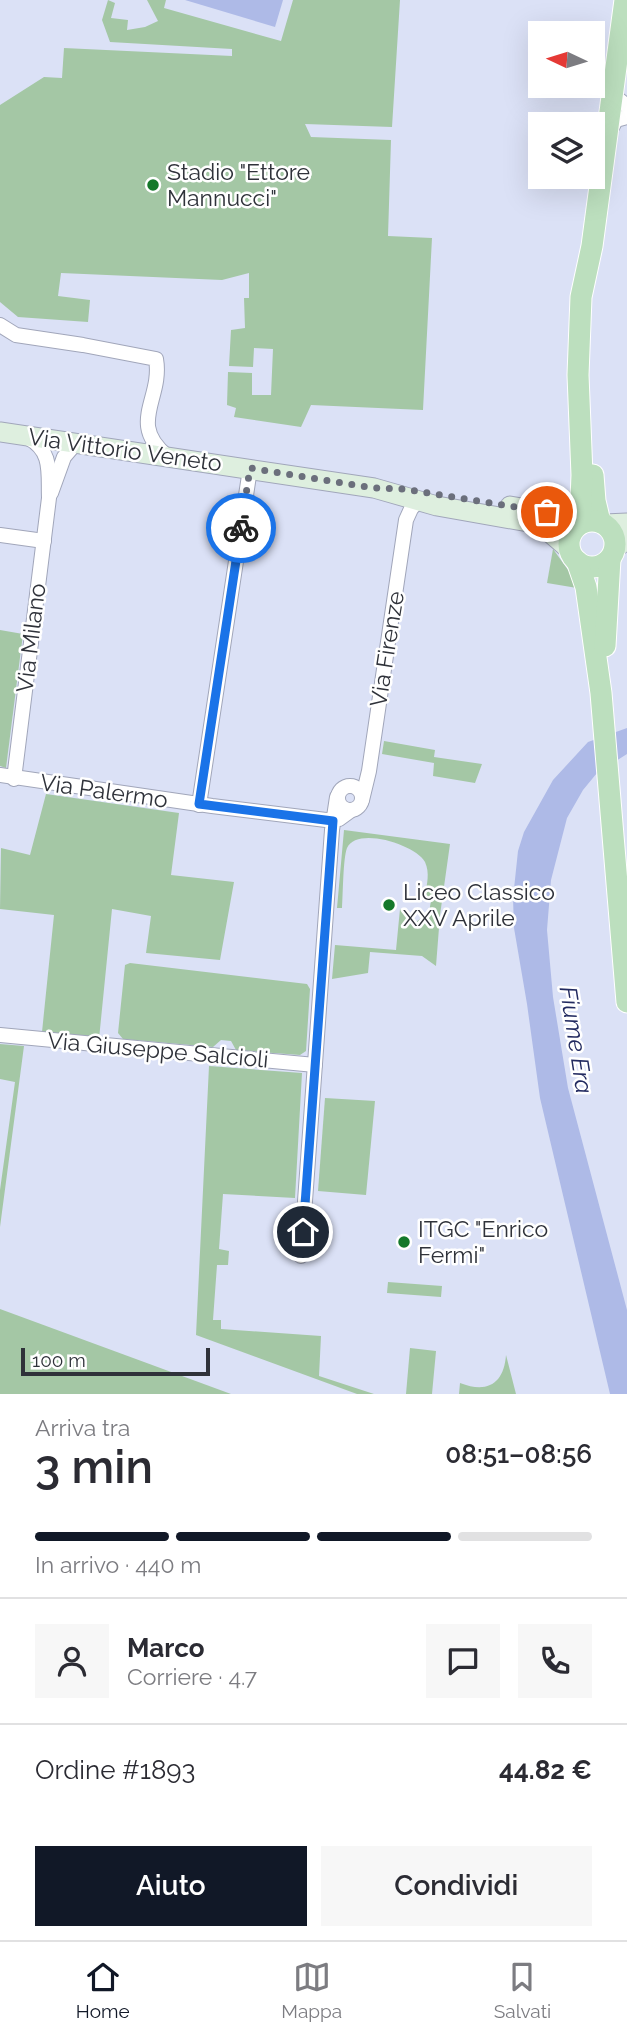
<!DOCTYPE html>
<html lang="it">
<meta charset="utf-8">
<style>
body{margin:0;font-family:Raleway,sans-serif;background:#f7f7f7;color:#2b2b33;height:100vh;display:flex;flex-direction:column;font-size:26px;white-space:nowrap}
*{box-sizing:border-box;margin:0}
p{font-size:23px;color:#7c7c81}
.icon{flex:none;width:38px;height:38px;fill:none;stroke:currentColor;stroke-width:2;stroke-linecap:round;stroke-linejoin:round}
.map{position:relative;height:1394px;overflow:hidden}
.details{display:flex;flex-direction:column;background:#fff;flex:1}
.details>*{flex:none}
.needle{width:46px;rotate:274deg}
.fabs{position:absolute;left:528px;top:21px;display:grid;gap:14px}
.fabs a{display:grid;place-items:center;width:77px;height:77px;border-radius:0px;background:#fff;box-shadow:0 7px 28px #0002;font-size:35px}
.scale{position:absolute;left:21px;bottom:18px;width:189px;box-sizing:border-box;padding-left:7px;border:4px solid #2f323a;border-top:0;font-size:19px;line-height:24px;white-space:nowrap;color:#2f323a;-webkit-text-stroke:5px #fff;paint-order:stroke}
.pin{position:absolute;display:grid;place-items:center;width:60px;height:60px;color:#fff;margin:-30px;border:4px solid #fff;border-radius:50%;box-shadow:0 2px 7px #0007}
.courier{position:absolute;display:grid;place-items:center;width:70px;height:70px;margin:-35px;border:5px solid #1a73e8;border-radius:50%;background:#fff;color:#222;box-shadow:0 2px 9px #0007}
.head em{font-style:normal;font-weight:600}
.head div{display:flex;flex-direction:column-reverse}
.head{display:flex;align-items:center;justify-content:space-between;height:119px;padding:0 35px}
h1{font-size:46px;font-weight:600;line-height:52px}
.bar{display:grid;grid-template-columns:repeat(4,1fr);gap:10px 7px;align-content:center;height:84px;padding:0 35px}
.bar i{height:9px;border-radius:5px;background:#e1e1e2}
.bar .active{background:#111827}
.bar p{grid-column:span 4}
.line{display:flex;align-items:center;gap:18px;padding:0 35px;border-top:2px solid #e1e1e2}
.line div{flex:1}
.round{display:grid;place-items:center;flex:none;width:74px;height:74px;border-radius:0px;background:#f7f7f7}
.primary-button{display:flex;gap:14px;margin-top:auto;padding:14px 35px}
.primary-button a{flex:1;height:80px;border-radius:0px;background:#111827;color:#fff;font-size:28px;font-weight:600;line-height:80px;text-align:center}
.primary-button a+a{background:#f7f7f7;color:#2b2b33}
.tabs{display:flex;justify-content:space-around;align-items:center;height:98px;border-top:2px solid #e1e1e2;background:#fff;font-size:19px;color:#7c7c81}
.tabs a{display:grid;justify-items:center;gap:4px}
.tabs .active{color:#111827}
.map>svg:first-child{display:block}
.green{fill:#a4c7a5}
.water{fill:#aebae7}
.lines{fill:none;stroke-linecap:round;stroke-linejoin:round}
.street-casing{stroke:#a1a6ba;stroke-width:16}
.secondary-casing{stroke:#a1a6ba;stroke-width:21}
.primary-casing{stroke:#fff;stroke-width:23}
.street{stroke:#fff;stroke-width:14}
.secondary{stroke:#deefdf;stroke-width:19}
.primary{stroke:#bcdfbe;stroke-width:21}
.done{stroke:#6b6f7c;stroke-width:7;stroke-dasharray:0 12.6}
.route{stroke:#1a73e8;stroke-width:9}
.poi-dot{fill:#14782a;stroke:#fff;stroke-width:2.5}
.labels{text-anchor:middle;stroke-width:5;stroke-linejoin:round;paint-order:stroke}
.poi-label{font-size:23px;fill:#2f323a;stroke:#fff;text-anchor:start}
.street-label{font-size:23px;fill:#2f323a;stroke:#fff}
.water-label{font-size:24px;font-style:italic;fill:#222a60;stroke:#fff}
</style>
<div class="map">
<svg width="627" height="1394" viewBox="0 0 627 1394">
<rect width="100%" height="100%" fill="#dbe1f6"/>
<g class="green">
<path d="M108,0L115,3L111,18L128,20L127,30L145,27L158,21L147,0H166L164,8L281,41L293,0H400L392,127L305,124L311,137L391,140L388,236L432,238L423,410L311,405L301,427L234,417L236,408L227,405L228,372L252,373V395H271L273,349L254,348L253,367L229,366L231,330L245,328L244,298H249V273L222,280L61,273L58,296L90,300L88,322L18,317L0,302V105L44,77L62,78L64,48L232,56V49L110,42L102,20Z"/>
<path d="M553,549L571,574L577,588L547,583Z"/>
<path d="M0,630L23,634L6,768L0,766Z"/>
<path d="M384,741L435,750L434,757L482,764L475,783L433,776L434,763L382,754Z"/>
<path d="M46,794L179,813L171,875L234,882L220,960L146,953L151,916L112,909L99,1039L42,1032L54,915L0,909L1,848L30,855Z"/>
<path d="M344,830L450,844L440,915L436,966L422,956L370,952L368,973L332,979L335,945L396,950L400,909L416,922L429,912L431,901L425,895C427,884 430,873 425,862C416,845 357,826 347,848C343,858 343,895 342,908H337Z"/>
<path d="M130,963L307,984L310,989L306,1051L300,1055L236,1050L231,1041L221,1040L213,1047L123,1039L118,1033L125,965Z"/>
<path d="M0,1044L24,1046L0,1227V1190L15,1082L0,1079Z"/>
<path d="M209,1066L302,1073L295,1198L223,1194L219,1249L229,1251L228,1265H217L213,1320H221V1329L321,1336L319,1376L374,1394H357L196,1335Z"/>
<path d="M325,1098L375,1101L366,1195L318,1191Z"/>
<path d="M388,1282L442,1286L441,1297L387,1293Z"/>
<path d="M0,1309L231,1394H0Z"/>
<path d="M410,1348L436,1351L432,1394H406Z"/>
<path d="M506,1355L516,1394H459L460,1383C488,1394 504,1383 506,1355Z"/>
</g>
<g class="water">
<path d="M185,0H283L275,27Z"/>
<path d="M627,728V754L597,773L583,790L567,818L551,880L547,930L553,997L568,1088L627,1310V1394H610L540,1098L527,1004L514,928L513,898L518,851L524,832L553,780L588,742Z"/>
</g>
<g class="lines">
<defs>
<g id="street">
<path d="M613,95L627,106"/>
<path d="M609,133L616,120L627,117"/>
<path d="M0,325L16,335L83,345L156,359C163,399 127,423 167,456"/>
<path d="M51,493L64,457L76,443"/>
<path d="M0,535L44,541"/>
<path d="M0,775L212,806L326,820L339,819L350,811"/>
<path d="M14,779L49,498C48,473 53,451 28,438"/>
<circle cx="350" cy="798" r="12"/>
<path d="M362,800L369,771L406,520L411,509L418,501"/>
<path d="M199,805L250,469"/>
<path d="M0,1035L315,1065"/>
<path d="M301,1256L332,830L337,797"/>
</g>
<g id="secondary">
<path d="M0,432L374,488L437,506L534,523L547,530L570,550"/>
<path d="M510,506L569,516L579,524"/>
<path d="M605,524L627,523"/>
<path d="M615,548L627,540"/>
</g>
<g id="primary">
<path d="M593,475L595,501L600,522"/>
<circle cx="592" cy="544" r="23"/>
<path d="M580,524L582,475L578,375L581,297L592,246L625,0"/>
<path d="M577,561L586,587L601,693L627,1002"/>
<path d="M605,646L610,559"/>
</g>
</defs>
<use href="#street" class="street-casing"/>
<use href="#secondary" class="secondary-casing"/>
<use href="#primary" class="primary-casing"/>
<use href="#street" class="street"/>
<use href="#secondary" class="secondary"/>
<use href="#primary" class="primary"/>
</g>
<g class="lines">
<path class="done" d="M241,528L250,468L374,488L404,489L547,512"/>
<path class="route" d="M241,528L199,804L333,821L303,1232"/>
</g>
<g class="poi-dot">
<circle cx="153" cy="185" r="7"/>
<circle cx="389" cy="905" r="7"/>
<circle cx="404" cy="1242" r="7"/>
</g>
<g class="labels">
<g class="poi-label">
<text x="167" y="180">Stadio "Ettore<tspan x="167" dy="26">Mannucci"</tspan></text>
<text x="403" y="900">Liceo Classico<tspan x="403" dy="26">XXV Aprile</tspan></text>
<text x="418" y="1237">ITGC "Enrico<tspan x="418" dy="26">Fermi"</tspan></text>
</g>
<g class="street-label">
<text transform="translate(125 450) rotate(8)" y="8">Via Vittorio Veneto</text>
<text transform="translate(31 638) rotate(-83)" y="8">Via Milano</text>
<text transform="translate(387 649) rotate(-81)" y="8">Via Firenze</text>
<text transform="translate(104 791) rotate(8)" y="8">Via Palermo</text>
<text transform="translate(158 1050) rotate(5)" y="8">Via Giuseppe Salcioli</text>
</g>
<g class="water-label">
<text transform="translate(576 1040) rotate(81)" y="8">Fiume Era</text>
</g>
</g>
</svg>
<div class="fabs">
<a><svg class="needle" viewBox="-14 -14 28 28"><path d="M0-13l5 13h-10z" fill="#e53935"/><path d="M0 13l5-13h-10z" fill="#7c7c81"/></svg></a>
<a><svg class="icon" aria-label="layers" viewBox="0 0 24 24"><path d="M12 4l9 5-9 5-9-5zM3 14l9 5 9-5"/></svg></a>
</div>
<div class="scale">100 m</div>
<div class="pin" style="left:547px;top:512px;background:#ea580c"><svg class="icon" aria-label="bag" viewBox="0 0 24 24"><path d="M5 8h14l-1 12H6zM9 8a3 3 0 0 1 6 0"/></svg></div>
<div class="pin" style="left:303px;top:1232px;background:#1f2937"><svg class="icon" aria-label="home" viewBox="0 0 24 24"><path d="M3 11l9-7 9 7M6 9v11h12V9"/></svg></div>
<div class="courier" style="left:241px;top:528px"><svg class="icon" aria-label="bike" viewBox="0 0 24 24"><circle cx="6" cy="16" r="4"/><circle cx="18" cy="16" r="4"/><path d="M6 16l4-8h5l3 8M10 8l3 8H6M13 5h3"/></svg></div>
</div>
<section class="details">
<div class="head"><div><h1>3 min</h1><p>Arriva tra</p></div><em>08:51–08:56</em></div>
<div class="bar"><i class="active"></i><i class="active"></i><i class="active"></i><i></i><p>In arrivo · 440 m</p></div>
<div class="line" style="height:126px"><a class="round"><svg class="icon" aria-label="person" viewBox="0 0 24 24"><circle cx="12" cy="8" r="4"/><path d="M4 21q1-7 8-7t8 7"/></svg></a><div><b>Marco</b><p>Corriere · 4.7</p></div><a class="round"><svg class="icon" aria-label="chat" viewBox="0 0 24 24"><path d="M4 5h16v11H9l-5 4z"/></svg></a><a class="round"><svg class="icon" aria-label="phone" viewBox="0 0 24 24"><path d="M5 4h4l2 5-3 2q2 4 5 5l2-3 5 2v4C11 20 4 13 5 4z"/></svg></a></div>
<div class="line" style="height:91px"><div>Ordine #1893</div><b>44.82 €</b></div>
<div class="primary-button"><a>Aiuto</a><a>Condividi</a></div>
</section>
<nav class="tabs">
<a class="active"><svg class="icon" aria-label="home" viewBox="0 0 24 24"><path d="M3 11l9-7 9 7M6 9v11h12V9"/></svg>Home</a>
<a><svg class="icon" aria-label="map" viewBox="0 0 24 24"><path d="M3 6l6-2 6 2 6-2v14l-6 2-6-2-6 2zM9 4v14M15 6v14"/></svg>Mappa</a>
<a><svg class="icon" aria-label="saved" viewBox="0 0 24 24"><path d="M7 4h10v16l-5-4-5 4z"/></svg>Salvati</a>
</nav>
